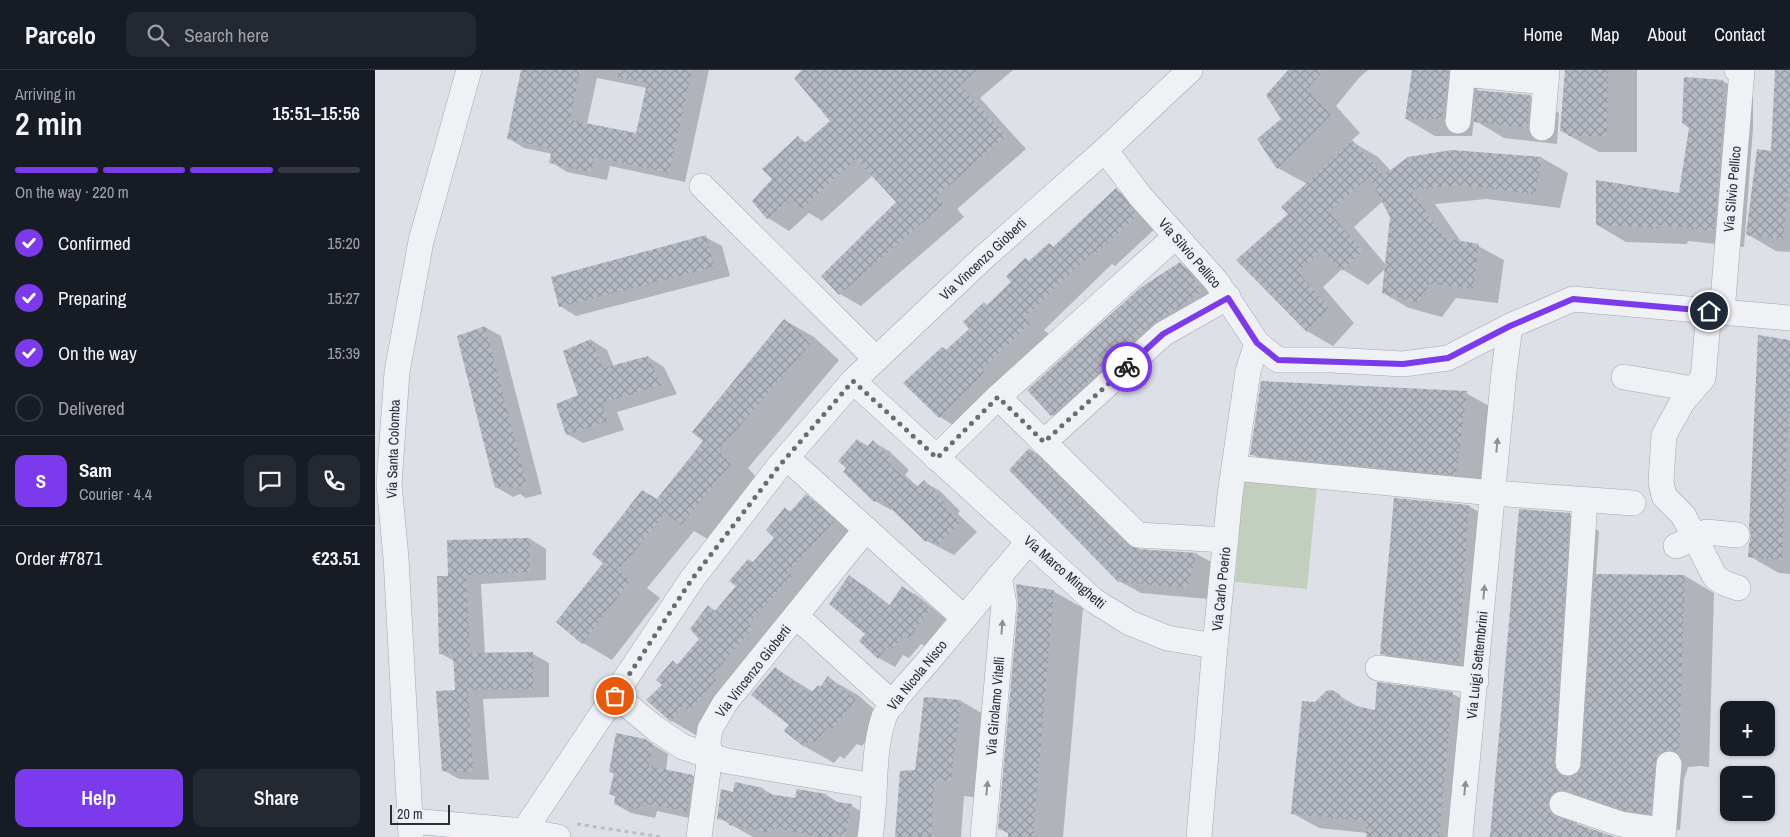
<!DOCTYPE html>
<meta charset="utf-8">
<style>
body{margin:0;font-family:"Archivo Narrow",sans-serif;background:#242831;color:#f1f3f6;height:100vh;display:flex;flex-direction:column;font-size:19px;white-space:nowrap}
*{box-sizing:border-box;margin:0}
p{font-size:16px;color:#9ea1a6}
.icon{flex:none;width:28px;height:28px;fill:none;stroke:currentColor;stroke-width:2;stroke-linecap:round;stroke-linejoin:round}
.map{position:relative;flex:1;overflow:hidden}
.sheet{display:flex;flex-direction:column;background:#171b24;width:375px}
.sheet>*{flex:none}
.buttons{position:absolute;left:1345px;top:631px;display:grid;gap:10px}
.buttons a{display:grid;place-items:center;width:55px;height:55px;border-radius:10px;background:#171b24;box-shadow:0 1px 4px #0004;font-size:25px}
.scale{position:absolute;left:15px;bottom:12px;width:60px;box-sizing:border-box;padding-left:5px;border:2px solid #282d3b;border-top:0;font-size:14px;line-height:18px;white-space:nowrap;color:#282d3b;-webkit-text-stroke:4px #eceff4;paint-order:stroke}
.pin{position:absolute;display:grid;place-items:center;width:42px;height:42px;color:#fff;margin:-21px;border:2px solid #fff;border-radius:50%;box-shadow:0 1px 5px #0007}
.courier{position:absolute;display:grid;place-items:center;width:50px;height:50px;margin:-25px;border:4px solid #7c3aed;border-radius:50%;background:#fff;color:#222;box-shadow:0 1px 6px #0007}
.overview em{font-style:normal;font-weight:600}
.overview div{display:flex;flex-direction:column-reverse}
.overview{display:flex;align-items:center;justify-content:space-between;height:85px;padding:0 15px}
h1{font-size:32px;font-weight:600;line-height:38px}
.bar{display:grid;grid-template-columns:repeat(4,1fr);gap:8px 5px;align-content:center;height:60px;padding:0 15px}
.bar i{height:6px;border-radius:4px;background:#363941}
.bar .current{background:#7c3aed}
.bar p{grid-column:span 4}
.line{display:flex;align-items:center;gap:12px;padding:0 15px;border-top:1px solid #363941}
.line div{flex:1}
.round{display:grid;place-items:center;flex:none;width:52px;height:52px;border-radius:10px;background:#242831}
ol{padding:0 15px;list-style:none}
li{display:flex;align-items:center;gap:15px;height:55px}
li p{margin-inline-start:auto}
li .icon{padding:5px;border-radius:50%;background:#7c3aed;color:#fff;stroke-width:4}
li:last-child{color:#9ea1a6}
li i{width:28px;height:28px;border:2px solid #363941;border-radius:50%}
.cta{display:flex;gap:10px;margin-top:auto;padding:10px 15px}
.cta a{flex:1;height:58px;border-radius:10px;background:#7c3aed;color:#fff;font-size:20px;font-weight:600;line-height:58px;text-align:center}
.cta a+a{background:#242831;color:#f1f3f6}
header{display:flex;align-items:center;gap:30px;box-sizing:border-box;height:70px;padding:0 25px;background:#171b24;border-bottom:1px solid #363941}
header strong{font-size:24px}
nav{display:flex;gap:28px;margin-inline-start:auto;font-size:18px}
.search{width:350px;height:45px;background:#242831;display:flex;align-items:center;gap:12px;box-sizing:border-box;padding:0 18px;border-radius:10px;color:#9ea1a6;font-size:19px}
main{display:flex;flex:1;min-height:0}
.map>svg:first-child{display:block}
.pitch{fill:#c2cfbf}
.shadow{fill:#0003;fill-rule:evenodd}
.building{fill:url(#building-cross-hatch)}
.lines{fill:none;stroke-linecap:round;stroke-linejoin:round}
.minor-casing{stroke:#a3a7af;stroke-width:26}
.path{stroke:#bcbec5;stroke-width:3;stroke-dasharray:4 4;stroke-linecap:butt}
.minor{stroke:#f0f1f5;stroke-width:25}
.oneway{fill:#8c8f98}
.done{stroke:#676c77;stroke-width:5;stroke-dasharray:0 9}
.route{stroke:#7c3aed;stroke-width:6}
.labels{text-anchor:middle;stroke-width:5;stroke-linejoin:round;paint-order:stroke}
.street-label{font-size:14px;fill:#282d3b;stroke:#eceff4}
</style>
<header>
<strong>Parcelo</strong>
<div class="search"><svg class="icon" aria-label="search" viewBox="0 0 24 24"><circle cx="10" cy="10" r="6"/><path d="M15 15l6 6"/></svg>Search here</div>
<nav><a>Home</a><a>Map</a><a>About</a><a>Contact</a></nav>
</header>
<main>
<section class="sheet">
<div class="overview"><div><h1>2 min</h1><p>Arriving in</p></div><em>15:51–15:56</em></div>
<div class="bar"><i class="current"></i><i class="current"></i><i class="current"></i><i></i><p>On the way · 220 m</p></div>
<ol>
<li><svg class="icon" aria-label="check" viewBox="0 0 24 24"><path d="M5 12l5 5 9-10"/></svg>Confirmed<p>15:20</p></li>
<li><svg class="icon" aria-label="check" viewBox="0 0 24 24"><path d="M5 12l5 5 9-10"/></svg>Preparing<p>15:27</p></li>
<li><svg class="icon" aria-label="check" viewBox="0 0 24 24"><path d="M5 12l5 5 9-10"/></svg>On the way<p>15:39</p></li>
<li><i></i>Delivered</li>
</ol>
<div class="line" style="height:90px"><b class="round" style="background:#7c3aed;color:#fff">S</b><div><b>Sam</b><p>Courier · 4.4</p></div><a class="round"><svg class="icon" aria-label="chat" viewBox="0 0 24 24"><path d="M4 5h16v11H9l-5 4z"/></svg></a><a class="round"><svg class="icon" aria-label="phone" viewBox="0 0 24 24"><path d="M5 4h4l2 5-3 2q2 4 5 5l2-3 5 2v4C11 20 4 13 5 4z"/></svg></a></div>
<div class="line" style="height:65px"><div>Order #7871</div><b>€23.51</b></div>
<div class="cta"><a>Help</a><a>Share</a></div>
</section>
<div class="map">
<svg width="1415" height="767" viewBox="0 0 1415 767">
<defs>
<pattern id="building-cross-hatch" width="8" height="8" patternUnits="userSpaceOnUse" patternTransform="scale(1.25)"><rect width="8" height="8" fill="#b5b9c2"/><path d="M0 0l8 8M0 8l8-8" fill="none" stroke="#93979f"/></pattern>
</defs>
<rect width="100%" height="100%" fill="#dde0e6"/>
<path class="pitch" d="M869,406L942,416L932,519L860,512Z"/>
<g class="shadow">
<path d="M147,0H334L310,112L235,96L232,110L192,102L176,92L178,84L149,78L133,68ZM222,8L272,18L262,65L212,54Z"/>
<path d="M429,0H638L605,28L651,79L582,139L589,147L486,236L465,224L447,206L523,132L498,105L447,151L434,143L414,161L393,148L379,131L399,109L423,68L432,73L457,51Z"/>
<path d="M915,0H993L984,8L961,36L985,63L976,71L1003,87L1016,101L1077,81L1167,88L1193,103L1185,138L1111,129L1060,134L1087,173L1103,176L1129,190L1123,233L1081,228L1067,247L1034,238L1008,223L1011,198L993,215L967,199L948,217L979,253L958,276L932,261L862,190L914,144L932,114L903,98L908,50ZM1008,131L1017,147L1011,195L979,157Z"/>
<path d="M1039,0H1107L1102,21L1155,26L1184,43L1182,74L1129,68L1099,50L1097,66H1060L1031,49Z"/>
<path d="M1192,0H1262V82H1224L1186,61Z"/>
<path d="M1401,0H1415V182L1401,181L1372,164L1397,83Z"/>
<path d="M1348,11L1378,28V58L1369,177L1313,171L1312,174L1251,172L1222,155L1305,124Z"/>
<path d="M741,120L761,131L782,157L740,196L737,194L669,260L675,265L585,359L565,347L530,313L572,282L596,259L612,236L674,174L679,177Z"/>
<path d="M330,167L347,176L355,206L201,246L185,236Z"/>
<path d="M805,194L826,206L839,220L794,269L698,357L677,345Z"/>
<path d="M409,250L439,267L464,290L373,398L385,411L336,471L319,461L272,518L285,528L237,590L208,573L182,552L329,371Z"/>
<path d="M110,257L126,266L167,424L151,428L145,424L138,427L121,417Z"/>
<path d="M216,270L232,280L239,297L273,287L289,297L302,324L242,342L249,360L208,373L192,364L204,326Z"/>
<path d="M1415,271V504L1404,503L1374,486Z"/>
<path d="M1091,323L1121,340L1110,421L906,401L877,384Z"/>
<path d="M483,370L494,377L498,372L514,381L534,400L530,405L543,417L549,412L565,421L585,441L583,444L602,462L579,485L552,471L518,439L516,440L500,431Z"/>
<path d="M654,379L675,392L766,481L822,484L843,496L834,529L766,523L744,511Z"/>
<path d="M431,426L460,443L488,468L326,668L297,651L273,630L288,615L298,592L304,595L326,569L334,537L341,541L401,468L410,439L417,442Z"/>
<path d="M1020,429L1094,436L1123,453L1113,609L1036,600L1006,583Z"/>
<path d="M1194,444L1224,461L1221,505L1310,506L1339,523L1334,697L1325,696L1313,697L1309,710L1305,760L1202,747V756L1236,767H1116Z"/>
<path d="M155,469L171,479V510L106,514L110,584H158L174,593V627L108,629L114,710L84,709L68,700L81,621L79,591L65,583L74,507Z"/>
<path d="M474,507L490,516L516,536L527,517L543,526L571,549L551,576L546,574L534,588L528,585L520,597L504,588L486,571L491,564Z"/>
<path d="M678,521L708,538L688,767H634V764L624,758L645,535Z"/>
<path d="M400,598L438,622L446,618L453,608L483,625L509,648L487,676L482,674L469,689L465,686L459,693L429,676L416,655Z"/>
<path d="M956,621L987,639L1001,642L1078,624L1105,639L1092,767H992V763L944,758L917,743L941,633Z"/>
<path d="M586,631L615,648L605,728L589,726L586,767H521L542,701Z"/>
<path d="M270,670L293,684L291,701L318,706L334,715L328,751L282,741L280,748L256,743L240,734L241,727L236,724L240,704L236,702Z"/>
<path d="M388,719L400,726L421,730L451,725L466,734L477,736L506,753L503,767H378L344,748L359,723Z"/>
</g>
<g class="building">
<path d="M146,0H205L195,50L261,63L272,13L242,7L243,0H317L294,103L219,87L216,102L174,93L177,79L132,69Z"/>
<path d="M427,0H603L585,15L631,66L562,126L569,134L464,225L446,206L521,132L481,89L426,140L416,129L392,149L377,131L397,109L387,99L423,66L430,73L455,51L419,8Z"/>
<path d="M913,0H949L932,19L956,45L902,99L882,69L906,49L891,25Z"/>
<path d="M1037,0H1074L1067,49H1030Z"/>
<path d="M1190,0H1233L1232,66H1193L1194,62L1185,61Z"/>
<path d="M1400,0H1415V108L1408,169L1371,165L1382,79L1396,81Z"/>
<path d="M1309,7L1348,10L1349,40L1339,161L1283,155V158L1221,155V110L1304,123L1314,58L1307,53Z"/>
<path d="M1101,20L1155,25L1153,58L1099,52Z"/>
<path d="M977,70L1009,105L1033,87L1077,80L1167,87L1160,124L1085,115L1036,120L1070,168L1104,174L1098,219L1055,214L1042,233L1007,223L1015,147L994,107L954,142L988,181L967,201L947,180L923,202L954,238L932,262L861,190L913,144L906,137Z"/>
<path d="M741,118L763,145L719,185L717,183L649,248L656,253L607,299L610,302L564,348L528,313L567,277L571,280L594,259L588,252L609,232L612,235L636,212L631,206L650,188L654,191L674,173L678,177Z"/>
<path d="M331,165L339,197L184,237L176,207Z"/>
<path d="M805,192L818,207L827,222L773,257L676,346L652,320L765,218Z"/>
<path d="M409,249L436,273L344,380L356,394L306,455L291,443L244,500L256,510L207,574L181,552L228,493L217,484L267,420L282,429L328,371L317,362Z"/>
<path d="M110,256L152,415L134,419L133,414L120,418L82,266Z"/>
<path d="M1383,265L1415,270V312L1407,490L1373,487L1374,474L1376,466L1374,458Z"/>
<path d="M216,269L228,298L273,286L286,315L227,333L233,351L191,365L181,334L203,325L188,281Z"/>
<path d="M886,311L1092,321L1081,405L875,385Z"/>
<path d="M482,369L491,378L498,370L518,390L515,395L541,418L549,410L570,431L567,434L586,452L562,476L553,469L551,472L505,428L499,432L468,402L471,398L463,391Z"/>
<path d="M654,378L753,476L762,479L822,483L812,518L743,512L634,400Z"/>
<path d="M431,424L460,450L412,503L417,506L373,554L378,558L336,606L341,610L314,642L308,636L296,652L271,630L287,615L281,610L298,590L302,595L324,569L315,559L333,535L340,541L361,516L354,511L373,489L378,492L399,468L391,460L410,437L414,443Z"/>
<path d="M1019,428L1094,435L1084,593L1005,584Z"/>
<path d="M1144,439L1195,443L1179,692L1180,700L1185,705L1193,707L1200,706L1205,701L1207,694L1220,504L1310,505L1304,681L1295,680L1284,681L1280,693L1275,744L1249,740L1191,720H1184L1178,723L1173,730V737L1176,743L1182,747L1240,767H1115Z"/>
<path d="M155,468V502L91,505L95,583L158,582L159,619L93,620L98,702L67,701L61,621L80,620L78,583L64,584L62,506H73L72,470Z"/>
<path d="M474,505L514,536L527,516L555,539L534,568L529,566L517,580L512,577L503,589L484,571L490,564L454,534Z"/>
<path d="M641,514L679,520L658,767H633V762L623,759L643,535Z"/>
<path d="M400,597L435,624L443,615L445,617L453,606L481,630L457,660L453,657L439,673L436,669L429,677L409,661L414,655L376,625Z"/>
<path d="M1002,612L1078,622L1064,767H991L992,751L916,744L927,631L940,632L951,621L957,620L964,624L971,634L1000,640Z"/>
<path d="M549,627L586,630L576,711L560,710L556,767H520L525,701L540,700Z"/>
<path d="M241,663L270,669L278,674L274,696L318,705L312,742L266,733L264,740L239,734L240,726L234,724L239,703L234,702Z"/>
<path d="M360,712L388,718V723L420,728L422,719L451,724L454,731L477,734L470,766L462,764L461,767H443L400,758L395,763L354,755V751L342,749L346,719L358,722Z"/>
</g>
<g class="lines">
<defs>
<g id="minor">
<path d="M1088,4L1171,12"/>
<path d="M1083,51L1088,0"/>
<path d="M1167,58L1172,0"/>
<path d="M730,80L765,126L841,211L882,273L903,290H957L1028,294L1073,288L1135,256L1198,229L1415,248"/>
<path d="M327,116L501,289"/>
<path d="M1334,241L1328,308L1308,331L1289,365L1286,412L1289,426L1308,445L1340,507L1349,513L1363,518"/>
<path d="M1347,242L1367,0H1362"/>
<path d="M1249,307L1318,319"/>
<path d="M478,311L718,530L755,553L792,568L840,576"/>
<path d="M623,327L763,465L851,470"/>
<path d="M669,372L788,264L853,227"/>
<path d="M412,388L589,548"/>
<path d="M561,388L623,327L801,166"/>
<path d="M859,398L1118,423L1258,433"/>
<path d="M1301,476L1320,468L1331,462L1362,465"/>
<path d="M421,546L518,634"/>
<path d="M1003,598L1101,611"/>
<path d="M240,625L281,659L308,677L352,691L499,716"/>
<path d="M1193,693L1210,430"/>
<path d="M1187,734L1246,754L1288,760"/>
<path d="M37,751L149,761L183,767"/>
<path d="M149,761L317,509L405,395L478,311L608,188L730,80L815,0"/>
<path d="M36,767L21,488L14,414L22,302L46,171L94,0"/>
<path d="M324,767L335,686L333,672L335,659L350,633L491,459"/>
<path d="M495,767C502,727 496,686 509,647C515,632 538,609 549,596C584,554 619,513 654,471"/>
<path d="M608,767L629,534L624,506"/>
<path d="M824,767L840,576L855,425L873,301L882,273"/>
<path d="M1085,767L1129,302L1135,256"/>
<path d="M1288,767L1294,694"/>
</g>
</defs>
<use href="#minor" class="minor-casing"/>
<path class="path" d="M202,754L287,767"/>
<use href="#minor" class="minor"/>
</g>
<defs><path id="oneway-solid" d="M-6-.8H1V-3.2L6.5 0L1 3.2V.8H-6Z" transform="scale(1.25)"/></defs>
<g class="oneway">
<use href="#oneway-solid" transform="translate(1122 375) rotate(-85)"/>
<use href="#oneway-solid" transform="translate(1109 522) rotate(-85)"/>
<use href="#oneway-solid" transform="translate(627 557) rotate(-85)"/>
<use href="#oneway-solid" transform="translate(612 718) rotate(-85)"/>
<use href="#oneway-solid" transform="translate(1090 718) rotate(-84)"/>
</g>
<g class="lines">
<path class="done" d="M240,626L317,509L405,395L478,311L562,388L623,327L669,372L752,297"/>
<path class="route" d="M752,297L788,264L853,228L882,273L903,290L1028,294L1073,288L1135,256L1198,229L1334,241"/>
</g>
<g class="labels">
<g class="street-label">
<text transform="translate(1357 119) rotate(-85)" y="5">Via Silvio Pellico</text>
<text transform="translate(815 183) rotate(49)" y="5">Via Silvio Pellico</text>
<text transform="translate(608 189) rotate(-43)" y="5">Via Vincenzo Gioberti</text>
<text transform="translate(18 379) rotate(-88)" y="5">Via Santa Colomba</text>
<text transform="translate(690 502) rotate(41)" y="5">Via Marco Minghetti</text>
<text transform="translate(846 519) rotate(-84)" y="5">Via Carlo Poerio</text>
<text transform="translate(1102 595) rotate(-84)" y="5">Via Luigi Settembrini</text>
<text transform="translate(378 601) rotate(-52)" y="5">Via Vincenzo Gioberti</text>
<text transform="translate(542 605) rotate(-51)" y="5">Via Nicola Nisco</text>
<text transform="translate(620 636) rotate(-85)" y="5">Via Girolamo Vitelli</text>
</g>
</g>
</svg>
<div class="buttons">
<a>+</a>
<a>−</a>
</div>
<div class="scale">20 m</div>
<div class="pin" style="left:240px;top:626px;background:#ea580c"><svg class="icon" aria-label="bag" viewBox="0 0 24 24"><path d="M5 8h14l-1 12H6zM9 8a3 3 0 0 1 6 0"/></svg></div>
<div class="pin" style="left:1334px;top:241px;background:#1f2937"><svg class="icon" aria-label="home" viewBox="0 0 24 24"><path d="M3 11l9-7 9 7M6 9v11h12V9"/></svg></div>
<div class="courier" style="left:752px;top:297px"><svg class="icon" aria-label="bike" viewBox="0 0 24 24"><circle cx="6" cy="16" r="4"/><circle cx="18" cy="16" r="4"/><path d="M6 16l4-8h5l3 8M10 8l3 8H6M13 5h3"/></svg></div>
</div>
</main>
